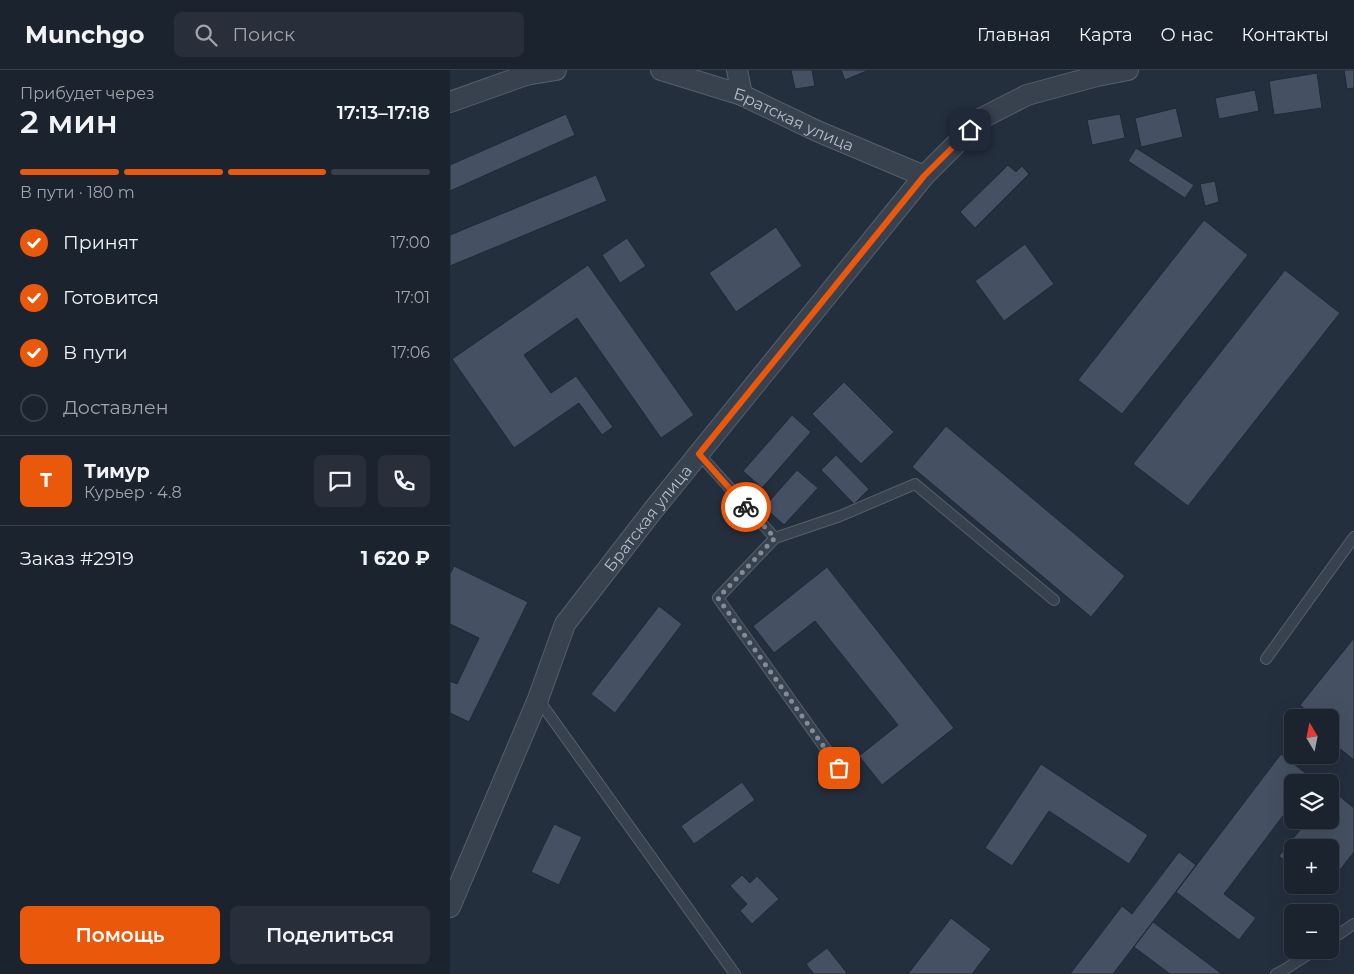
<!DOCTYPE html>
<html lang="ru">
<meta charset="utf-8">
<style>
body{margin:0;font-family:Montserrat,sans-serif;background:#282f3a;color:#f1f3f6;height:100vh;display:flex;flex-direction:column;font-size:19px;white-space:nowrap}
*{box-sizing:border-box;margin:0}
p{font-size:16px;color:#a0a4aa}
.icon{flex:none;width:28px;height:28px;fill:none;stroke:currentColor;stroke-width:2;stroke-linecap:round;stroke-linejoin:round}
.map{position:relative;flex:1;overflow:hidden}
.details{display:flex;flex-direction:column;background:#1b232e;width:450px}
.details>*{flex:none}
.needle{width:32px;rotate:350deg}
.fabs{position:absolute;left:834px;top:639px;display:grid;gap:10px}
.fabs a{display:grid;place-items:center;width:55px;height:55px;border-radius:8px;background:#1b232e;box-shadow:0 5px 20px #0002,0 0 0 1px #39404a;font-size:25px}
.pin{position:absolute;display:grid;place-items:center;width:42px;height:42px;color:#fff;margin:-21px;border-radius:10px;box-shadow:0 2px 8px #0006}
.courier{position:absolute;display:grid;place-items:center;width:50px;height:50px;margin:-25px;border:4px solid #ea580c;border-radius:50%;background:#fff;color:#222;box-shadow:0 1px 6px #0007}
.head em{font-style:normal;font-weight:600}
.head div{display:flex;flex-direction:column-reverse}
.head{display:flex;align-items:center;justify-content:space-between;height:85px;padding:0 20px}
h1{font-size:32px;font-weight:600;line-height:38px}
.bar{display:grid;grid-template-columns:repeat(4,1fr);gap:8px 5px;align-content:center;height:60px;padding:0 20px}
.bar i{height:6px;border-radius:4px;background:#39404a}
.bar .selected{background:#ea580c}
.bar p{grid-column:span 4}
.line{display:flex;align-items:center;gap:12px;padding:0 20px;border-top:1px solid #39404a}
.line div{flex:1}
.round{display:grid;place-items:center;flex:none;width:52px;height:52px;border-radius:8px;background:#282f3a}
ol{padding:0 20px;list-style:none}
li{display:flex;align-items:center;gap:15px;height:55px}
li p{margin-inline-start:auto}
li .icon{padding:5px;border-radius:50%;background:#ea580c;color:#fff;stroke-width:4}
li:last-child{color:#a0a4aa}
li i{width:28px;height:28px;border:2px solid #39404a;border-radius:50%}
.action{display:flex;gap:10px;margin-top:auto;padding:10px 20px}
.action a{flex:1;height:58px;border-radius:8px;background:#ea580c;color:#fff;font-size:20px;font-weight:600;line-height:58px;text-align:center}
.action a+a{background:#282f3a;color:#f1f3f6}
header{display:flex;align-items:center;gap:30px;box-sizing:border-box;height:70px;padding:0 25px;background:#1b232e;border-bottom:1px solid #39404a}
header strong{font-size:24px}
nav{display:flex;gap:28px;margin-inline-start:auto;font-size:18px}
.search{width:350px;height:45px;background:#282f3a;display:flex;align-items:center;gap:12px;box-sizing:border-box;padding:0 18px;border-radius:8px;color:#a0a4aa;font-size:19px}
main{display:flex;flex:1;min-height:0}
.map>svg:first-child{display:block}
.building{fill:#455162;stroke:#1f2835}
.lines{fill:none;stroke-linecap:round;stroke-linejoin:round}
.lane-casing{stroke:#565f6c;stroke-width:12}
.street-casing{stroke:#565f6c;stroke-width:22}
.lane{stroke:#38414e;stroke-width:10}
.street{stroke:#38414e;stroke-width:20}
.done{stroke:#828b98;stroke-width:5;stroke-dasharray:0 9}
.route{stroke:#ea580c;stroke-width:6}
.labels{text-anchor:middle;stroke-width:4;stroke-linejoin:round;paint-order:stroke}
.street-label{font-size:16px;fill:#b4bcc9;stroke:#1d2633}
</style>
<header>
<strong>Munchgo</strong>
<div class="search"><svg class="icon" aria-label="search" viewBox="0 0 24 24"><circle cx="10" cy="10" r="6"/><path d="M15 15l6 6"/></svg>Поиск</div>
<nav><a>Главная</a><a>Карта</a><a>О нас</a><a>Контакты</a></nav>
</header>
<main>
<section class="details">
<div class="head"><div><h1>2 мин</h1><p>Прибудет через</p></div><em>17:13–17:18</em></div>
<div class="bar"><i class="selected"></i><i class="selected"></i><i class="selected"></i><i></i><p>В пути · 180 m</p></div>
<ol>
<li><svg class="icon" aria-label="check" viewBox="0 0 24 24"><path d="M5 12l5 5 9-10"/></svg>Принят<p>17:00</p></li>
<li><svg class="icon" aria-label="check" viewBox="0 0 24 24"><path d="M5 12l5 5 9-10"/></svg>Готовится<p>17:01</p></li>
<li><svg class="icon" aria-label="check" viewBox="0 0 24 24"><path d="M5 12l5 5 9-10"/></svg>В пути<p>17:06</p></li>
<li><i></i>Доставлен</li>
</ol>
<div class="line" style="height:90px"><b class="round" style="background:#ea580c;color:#fff">Т</b><div><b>Тимур</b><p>Курьер · 4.8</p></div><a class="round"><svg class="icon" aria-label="chat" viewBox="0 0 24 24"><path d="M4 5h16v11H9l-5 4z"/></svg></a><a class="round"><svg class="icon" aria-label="phone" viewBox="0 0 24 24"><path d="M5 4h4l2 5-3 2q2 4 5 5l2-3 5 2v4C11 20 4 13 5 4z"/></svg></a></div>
<div class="line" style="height:65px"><div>Заказ #2919</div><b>1 620 ₽</b></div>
<div class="action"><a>Помощь</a><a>Поделиться</a></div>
</section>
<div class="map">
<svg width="904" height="904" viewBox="0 0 904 904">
<rect width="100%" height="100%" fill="#242f3e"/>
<g class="building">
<path d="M341,0H362L365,16L345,19Z"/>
<path d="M391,0H419L395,10Z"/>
<path d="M894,0H904V18L897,19Z"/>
<path d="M867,3L872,38L824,45L819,11Z"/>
<path d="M805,20L809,41L769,49L765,28Z"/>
<path d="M726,38L733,67L691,77L685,48Z"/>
<path d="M116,44L125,65L0,121V95Z"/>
<path d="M670,44L675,68L642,75L637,50Z"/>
<path d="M686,78L744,115L735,128L678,91Z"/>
<path d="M558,95L566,102L572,96L579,104L525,158L510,142Z"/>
<path d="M146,105L157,131L0,196V165Z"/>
<path d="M765,111L769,132L755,136L750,114Z"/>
<path d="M754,150L798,185L672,344L628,310Z"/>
<path d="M326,157L352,196L286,242L259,203Z"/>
<path d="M177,168L196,196L170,213L152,185Z"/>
<path d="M575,174L604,214L554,251L525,211Z"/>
<path d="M138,195L244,345L211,368L127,248L74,285L101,323L126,306L163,357L152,365L129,333L64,378L2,289Z"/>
<path d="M835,200L890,243L738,436L683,394Z"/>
<path d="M394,312L444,362L411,394L362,344Z"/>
<path d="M342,345L361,362L312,418L293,401Z"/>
<path d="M496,356L675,506L641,547L462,397Z"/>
<path d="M386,385L419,419L404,434L371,400Z"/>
<path d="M347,400L368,418L334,455L314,437Z"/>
<path d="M4,496L78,532L19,652L0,643V611L7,614L29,568L0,554V504Z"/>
<path d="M377,497L504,658L432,715L409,686L448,655L365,551L324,583L303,556Z"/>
<path d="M209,536L232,554L165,643L141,624Z"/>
<path d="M904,568V690L880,671V648H860L862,645L850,635Z"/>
<path d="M831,684L862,708L859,712H842V734L774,824L806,848L789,870L726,822Z"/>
<path d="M591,694L698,765L679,794L599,741L562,796L535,778Z"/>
<path d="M292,712L305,730L244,774L231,756Z"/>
<path d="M882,720L904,738V782L886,805L880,800V778H842V797L829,786L858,750H880V722Z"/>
<path d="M104,754L132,767L109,815L81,802Z"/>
<path d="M729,782L746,795L663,904H620L672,836L682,844Z"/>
<path d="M292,805L300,813L307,806L329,829L302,854L290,841L297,834L280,816Z"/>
<path d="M501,848L541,879L522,904H458Z"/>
<path d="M703,852L772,904H720L684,877Z"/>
<path d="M377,878L397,903L396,904H364L356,894Z"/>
</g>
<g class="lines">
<defs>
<g id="lane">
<path d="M249,384L325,468L390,446L465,414L604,530"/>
<path d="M325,468L268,528L400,713"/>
<path d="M816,589L904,467"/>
<path d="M88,629L285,904"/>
<path d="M880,870L904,854"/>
<path d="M826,904L834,900L865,880"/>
</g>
<g id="street">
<path id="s1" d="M211,0L292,25L367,61L474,106"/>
<path d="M287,0L292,25"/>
<path d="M0,32L76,5L106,0"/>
<path id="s2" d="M0,837L88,629L115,554L204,439L474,106L532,48L577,25L647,6L678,0"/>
</g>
</defs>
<use href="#lane" class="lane-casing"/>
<use href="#street" class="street-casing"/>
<use href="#lane" class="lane"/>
<use href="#street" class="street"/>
</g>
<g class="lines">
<path class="done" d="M296,437L325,468L268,528L389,698"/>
<path class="route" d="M296,437L249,384L474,106L520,60"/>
</g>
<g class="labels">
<g class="street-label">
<text dy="6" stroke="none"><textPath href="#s1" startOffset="142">Братская улица</textPath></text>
<text dy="6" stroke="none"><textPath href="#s2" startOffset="440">Братская улица</textPath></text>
</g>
</g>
</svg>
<div class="fabs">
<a><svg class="needle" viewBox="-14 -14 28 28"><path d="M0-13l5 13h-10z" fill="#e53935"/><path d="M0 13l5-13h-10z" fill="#a0a4aa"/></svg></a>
<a><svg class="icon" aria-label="layers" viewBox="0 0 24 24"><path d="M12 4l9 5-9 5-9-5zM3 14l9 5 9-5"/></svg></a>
<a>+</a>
<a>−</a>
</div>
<div class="pin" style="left:389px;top:698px;background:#ea580c"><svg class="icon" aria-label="bag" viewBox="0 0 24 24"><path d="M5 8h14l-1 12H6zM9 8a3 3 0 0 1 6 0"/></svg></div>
<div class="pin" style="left:520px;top:60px;background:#1f2937"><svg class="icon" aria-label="home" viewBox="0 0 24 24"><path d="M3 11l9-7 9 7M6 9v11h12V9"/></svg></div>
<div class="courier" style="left:296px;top:437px"><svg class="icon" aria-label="bike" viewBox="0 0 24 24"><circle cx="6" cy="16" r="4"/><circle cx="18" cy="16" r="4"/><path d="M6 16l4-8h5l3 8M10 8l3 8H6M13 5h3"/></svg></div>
</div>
</main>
